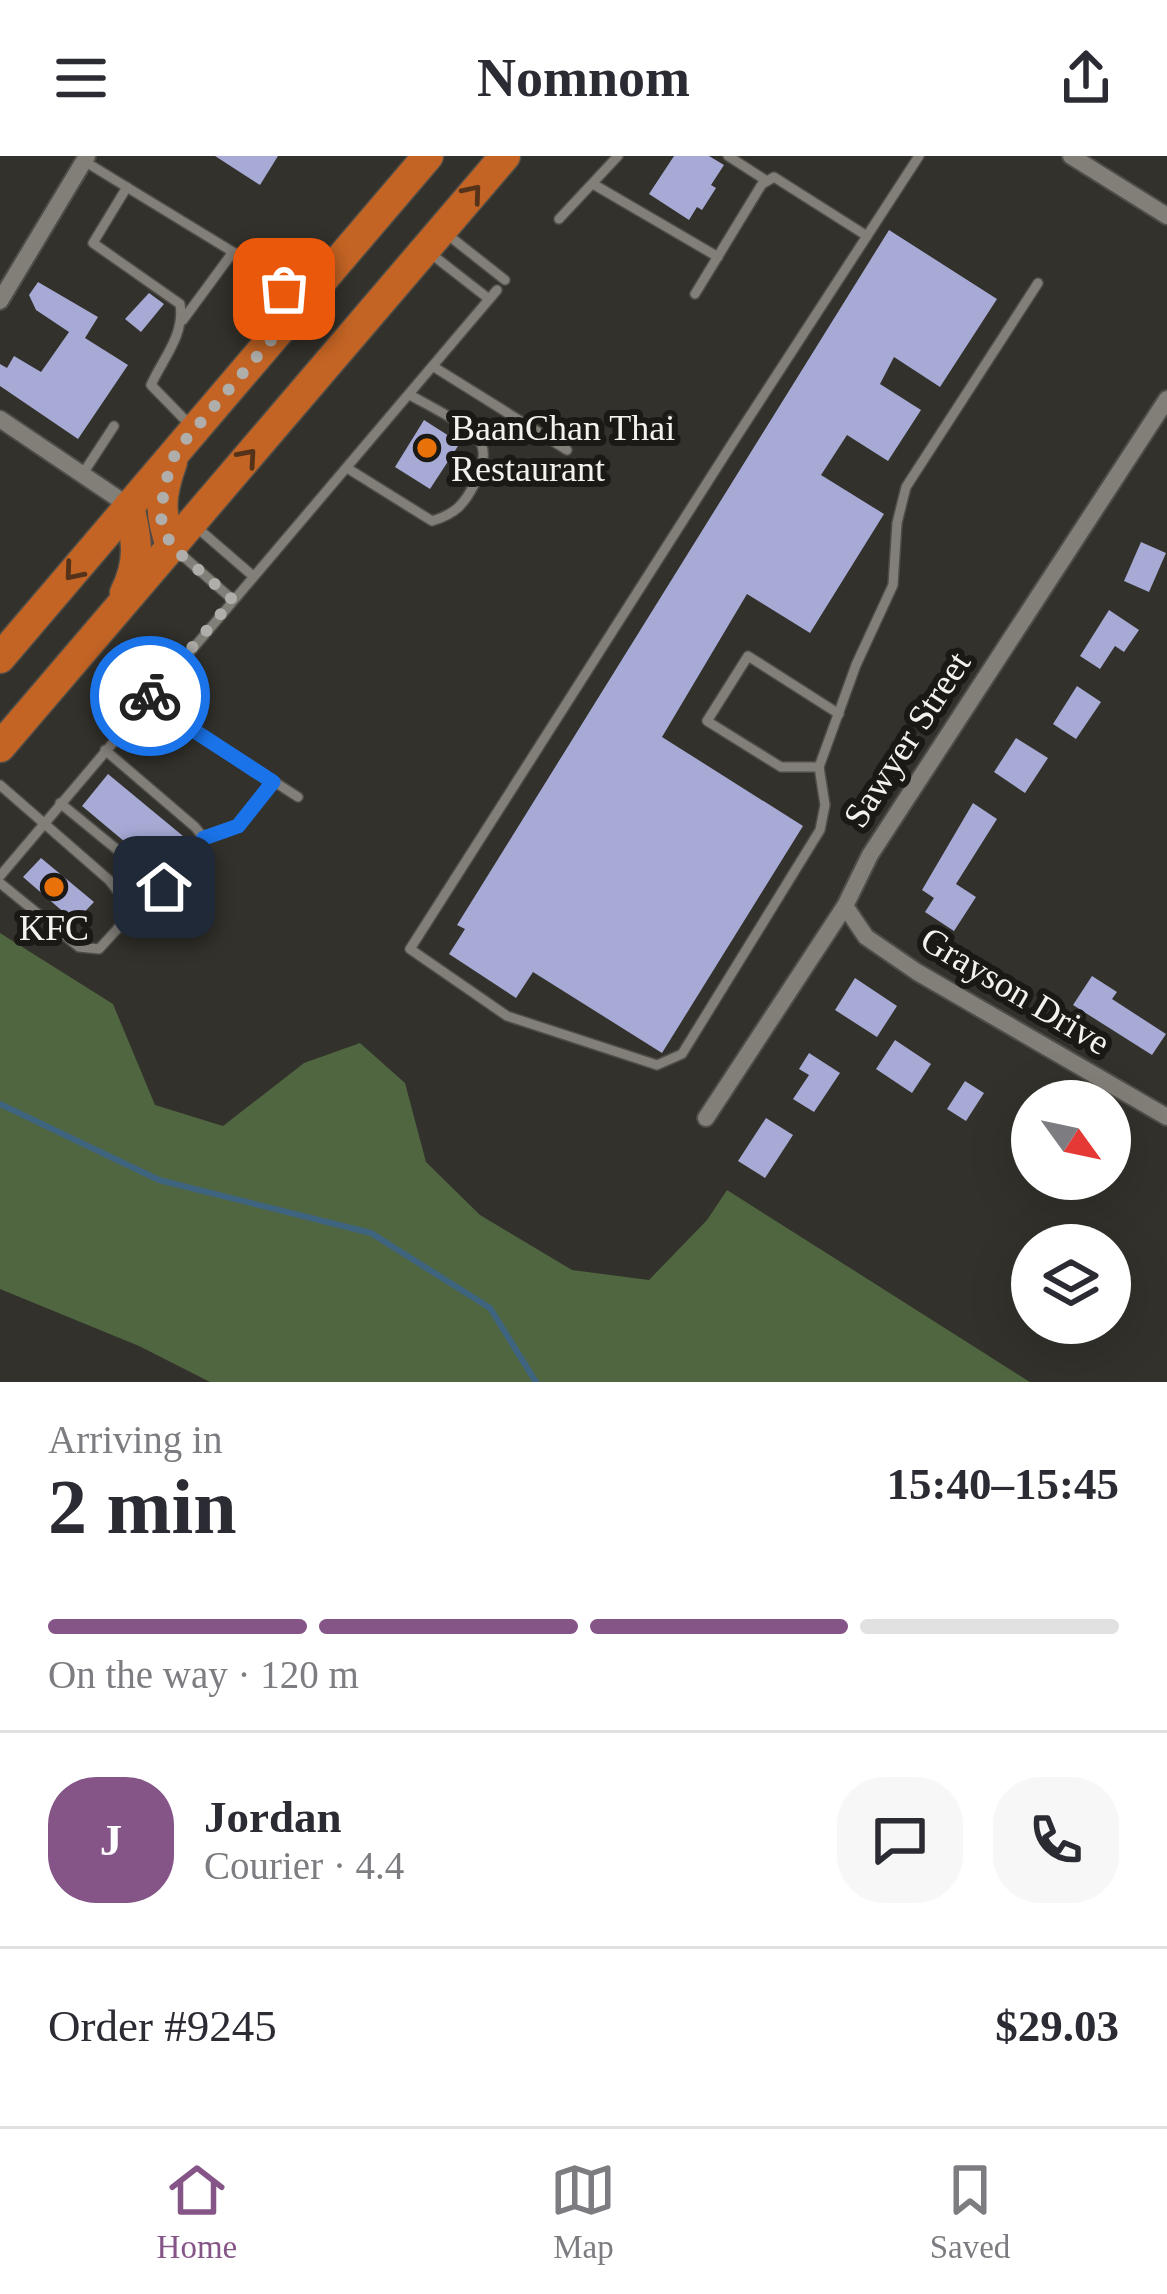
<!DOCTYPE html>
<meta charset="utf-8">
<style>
body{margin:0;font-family:"Times New Roman",serif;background:#f7f7f7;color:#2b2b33;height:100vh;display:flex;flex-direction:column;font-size:45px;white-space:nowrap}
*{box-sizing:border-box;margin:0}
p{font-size:39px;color:#7c7c81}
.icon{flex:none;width:66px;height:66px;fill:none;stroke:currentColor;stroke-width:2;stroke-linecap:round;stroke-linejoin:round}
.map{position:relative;height:1226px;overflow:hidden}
.panel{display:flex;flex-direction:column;background:#fff;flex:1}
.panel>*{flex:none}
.needle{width:78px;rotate:123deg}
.fabs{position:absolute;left:1011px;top:924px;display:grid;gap:24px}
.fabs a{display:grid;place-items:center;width:120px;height:120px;border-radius:50%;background:#fff;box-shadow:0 12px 48px #0002;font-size:60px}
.pin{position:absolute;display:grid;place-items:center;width:102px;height:102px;color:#fff;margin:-51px;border-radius:24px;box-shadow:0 6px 18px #0006}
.courier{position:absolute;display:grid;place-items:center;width:120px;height:120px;margin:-60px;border:9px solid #1a73e8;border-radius:50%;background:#fff;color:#222;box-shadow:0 3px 15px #0007}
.summary em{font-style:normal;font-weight:700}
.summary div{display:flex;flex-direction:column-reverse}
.summary{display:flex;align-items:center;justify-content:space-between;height:204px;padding:0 48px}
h1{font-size:78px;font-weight:700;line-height:90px}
.bar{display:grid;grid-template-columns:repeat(4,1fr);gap:18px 12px;align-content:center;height:144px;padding:0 48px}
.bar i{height:15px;border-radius:9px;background:#e1e1e2}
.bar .on{background:#855588}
.bar p{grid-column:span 4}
.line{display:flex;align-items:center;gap:30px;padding:0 48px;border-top:3px solid #e1e1e2}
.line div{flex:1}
.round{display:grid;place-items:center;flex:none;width:126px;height:126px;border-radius:48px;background:#f7f7f7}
header{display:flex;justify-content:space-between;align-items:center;height:156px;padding:0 48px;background:#fff;font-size:54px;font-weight:700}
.tabs{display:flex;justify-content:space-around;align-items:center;height:168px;border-top:3px solid #e1e1e2;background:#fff;font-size:33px;color:#7c7c81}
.tabs a{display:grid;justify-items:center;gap:6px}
.tabs .on{color:#855588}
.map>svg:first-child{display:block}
.forest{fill:#4f6641}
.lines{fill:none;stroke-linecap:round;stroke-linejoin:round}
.stream{stroke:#3f6480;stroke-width:6}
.building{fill:#a6aad5}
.lane-casing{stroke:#4f4d48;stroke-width:12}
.street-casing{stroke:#4f4d48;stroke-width:20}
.highway-casing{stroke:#4f4d48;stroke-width:33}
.lane{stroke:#827f78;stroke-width:9}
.street{stroke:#827f78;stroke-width:16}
.highway{stroke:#c36424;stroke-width:30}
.oneway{stroke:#55331b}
.done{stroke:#b0aeaa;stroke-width:12;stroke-dasharray:0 21.6}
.route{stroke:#1a73e8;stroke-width:15}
.food-dot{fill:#e8710a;stroke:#1a1916;stroke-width:4.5}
.labels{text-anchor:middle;stroke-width:12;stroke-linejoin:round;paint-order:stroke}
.poi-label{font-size:36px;fill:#f4f2ee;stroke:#1a1916;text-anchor:start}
.street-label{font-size:36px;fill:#f4f2ee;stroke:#1a1916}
</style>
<header><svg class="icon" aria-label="menu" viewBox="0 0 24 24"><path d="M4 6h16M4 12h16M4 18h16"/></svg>Nomnom<svg class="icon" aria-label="share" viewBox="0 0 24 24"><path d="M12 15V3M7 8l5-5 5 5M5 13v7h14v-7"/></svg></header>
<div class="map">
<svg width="1167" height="1226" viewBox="0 0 1167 1226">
<rect width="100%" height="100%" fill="#33312b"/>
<path class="forest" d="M0,777L113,848L155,949L223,970L304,907L360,887L405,927L426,1006L480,1059L572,1114L649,1124L707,1064L727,1034L1030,1226H210L139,1190L0,1133Z"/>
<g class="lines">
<path class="stream" d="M0,948L159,1024L371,1077L490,1152L536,1226"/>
</g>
<g class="building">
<path d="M215,0H278L260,29Z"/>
<path d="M674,0H709L724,9L711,29L716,32L702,54L697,51L689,64L649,38Z"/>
<path d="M889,74L997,143L940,231L894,201L880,228L921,254L888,305L847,279L821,319L884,358L810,477L747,438L662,581L803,670L662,897L533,816L516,842L449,798L465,773L457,769Z"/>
<path d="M38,126L98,161L85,182L128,209L78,283L0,230V208L7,212L14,200L41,216L69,176L36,154L29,139Z"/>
<path d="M149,137L164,148L141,176L125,163Z"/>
<path d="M424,264L460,287L430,333L395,311Z"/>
<path d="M1141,386L1166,397L1149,436L1124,425Z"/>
<path d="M1109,454L1139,474L1124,496L1115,490L1100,513L1080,500Z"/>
<path d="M1077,530L1101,546L1076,583L1053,568Z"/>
<path d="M1016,582L1048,602L1025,637L994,616Z"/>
<path d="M108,618L189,685L162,717L82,650Z"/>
<path d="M973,647L997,663L956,728L976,741L954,775L925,756L934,742L922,734Z"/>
<path d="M41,702L94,746L75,766L23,721Z"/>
<path d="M1092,820L1117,836L1112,843L1166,878L1152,899L1073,849Z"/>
<path d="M855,822L897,850L877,881L835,854Z"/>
<path d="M895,884L931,908L912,937L876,913Z"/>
<path d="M809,897L840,917L814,956L793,943L809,919L799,913Z"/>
<path d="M965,925L984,937L966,965L947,953Z"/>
<path d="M766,962L793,979L765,1022L738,1005Z"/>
</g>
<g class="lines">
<defs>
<g id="lane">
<path d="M728,0L767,25"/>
<path d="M919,0L735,283L410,793L507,860L657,909L682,898L820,674L825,649L819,611L856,509L893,429L897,367L906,331L1038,127"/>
<path d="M84,5L233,96"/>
<path d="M593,28L718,101"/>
<path d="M127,31L93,87L180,148C185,179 163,202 151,229L191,270"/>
<path d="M559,63L618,0"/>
<path d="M448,79L505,124"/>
<path d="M430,97L489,143"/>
<path d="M695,138L762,28L774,21L867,80"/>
<path d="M183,164L233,96L265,116L297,145"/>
<path d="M434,211L567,294"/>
<path d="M347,312L432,365C455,358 464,349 475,327C480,316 486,302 482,290C475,271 427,249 410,239"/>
<path d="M82,319L114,270"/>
<path d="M194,369L253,420"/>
<path d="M175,393L233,444"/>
<path d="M147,544L298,641"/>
<path d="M819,611H781L707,565L748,500L839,558"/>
<path d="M0,629L109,724L126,746L120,770L99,793L79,791L0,727"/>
<path d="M60,647L164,732L175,723L204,682L195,671L105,594"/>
<path d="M204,682L238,670L273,625"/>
<path d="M0,720L497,134"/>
</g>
<g id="street">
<path d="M1071,0L1167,60"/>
<path d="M0,145L87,0"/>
<path d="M0,263L129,350"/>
<path d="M845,750L866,781L917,816L1167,961"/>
<path d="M706,962L845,750L870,699L1167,243"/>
</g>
<g id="highway">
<path d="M171,390C159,356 160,339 172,306"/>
<path d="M125,437C141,405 137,384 129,350"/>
<path d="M0,502L428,0"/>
<path d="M0,591L505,0"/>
</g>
</defs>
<use href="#lane" class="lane-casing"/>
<use href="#street" class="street-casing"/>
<use href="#highway" class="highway-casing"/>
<use href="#lane" class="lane"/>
<use href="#street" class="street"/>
<use href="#highway" class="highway"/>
</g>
<defs><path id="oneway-chevron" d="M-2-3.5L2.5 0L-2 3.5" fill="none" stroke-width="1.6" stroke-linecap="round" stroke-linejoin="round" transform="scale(3)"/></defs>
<g class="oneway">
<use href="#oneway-chevron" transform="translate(473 37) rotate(-50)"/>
<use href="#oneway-chevron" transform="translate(248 301) rotate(-49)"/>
<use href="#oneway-chevron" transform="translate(73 416) rotate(130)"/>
</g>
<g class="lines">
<path class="done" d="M150,540L233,444L171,390L161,362L164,331L176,295L302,148L284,133"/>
<path class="route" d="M150,540L147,544L273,626L238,670L204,682L176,723L164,731"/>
</g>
<g class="food-dot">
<circle cx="427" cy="292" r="12"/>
<circle cx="54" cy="731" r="12"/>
</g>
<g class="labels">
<g class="poi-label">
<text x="451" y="284">BaanChan Thai<tspan x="451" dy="41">Restaurant</tspan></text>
<text x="54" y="784" text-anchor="middle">KFC</text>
</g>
<g class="street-label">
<text transform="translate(906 583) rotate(-57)" y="13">Sawyer Street</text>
<text transform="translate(1016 834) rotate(31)" y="13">Grayson Drive</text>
</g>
</g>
</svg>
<div class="fabs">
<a><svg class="needle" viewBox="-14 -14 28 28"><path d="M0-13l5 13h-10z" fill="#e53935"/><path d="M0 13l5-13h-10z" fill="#7c7c81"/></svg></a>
<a><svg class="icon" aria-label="layers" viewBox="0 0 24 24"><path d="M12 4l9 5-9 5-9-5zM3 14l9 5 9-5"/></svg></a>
</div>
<div class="pin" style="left:284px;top:133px;background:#ea580c"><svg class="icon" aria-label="bag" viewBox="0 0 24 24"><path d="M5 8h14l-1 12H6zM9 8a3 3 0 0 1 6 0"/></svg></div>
<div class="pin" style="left:164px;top:731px;background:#1f2937"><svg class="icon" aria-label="home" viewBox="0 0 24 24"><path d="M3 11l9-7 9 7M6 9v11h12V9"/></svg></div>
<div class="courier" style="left:150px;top:540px"><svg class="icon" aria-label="bike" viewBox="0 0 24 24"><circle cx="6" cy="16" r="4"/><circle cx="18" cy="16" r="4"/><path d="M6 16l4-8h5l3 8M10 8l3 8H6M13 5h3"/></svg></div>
</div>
<section class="panel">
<div class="summary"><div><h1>2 min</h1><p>Arriving in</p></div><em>15:40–15:45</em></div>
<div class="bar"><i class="on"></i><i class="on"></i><i class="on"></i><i></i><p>On the way · 120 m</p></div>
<div class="line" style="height:216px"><b class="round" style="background:#855588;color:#fff">J</b><div><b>Jordan</b><p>Courier · 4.4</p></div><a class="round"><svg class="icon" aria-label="chat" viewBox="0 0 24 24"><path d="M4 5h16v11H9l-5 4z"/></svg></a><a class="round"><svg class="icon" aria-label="phone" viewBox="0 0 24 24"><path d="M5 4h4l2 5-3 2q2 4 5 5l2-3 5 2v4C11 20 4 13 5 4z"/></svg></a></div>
<div class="line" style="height:156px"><div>Order #9245</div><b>$29.03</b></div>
</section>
<nav class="tabs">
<a class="on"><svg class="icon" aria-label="home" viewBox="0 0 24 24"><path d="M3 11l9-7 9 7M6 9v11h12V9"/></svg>Home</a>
<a><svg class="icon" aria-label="map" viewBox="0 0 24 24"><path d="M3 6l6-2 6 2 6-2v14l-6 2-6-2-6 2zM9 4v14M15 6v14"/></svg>Map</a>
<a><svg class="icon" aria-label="saved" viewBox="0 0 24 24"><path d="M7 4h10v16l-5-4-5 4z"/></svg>Saved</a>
</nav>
